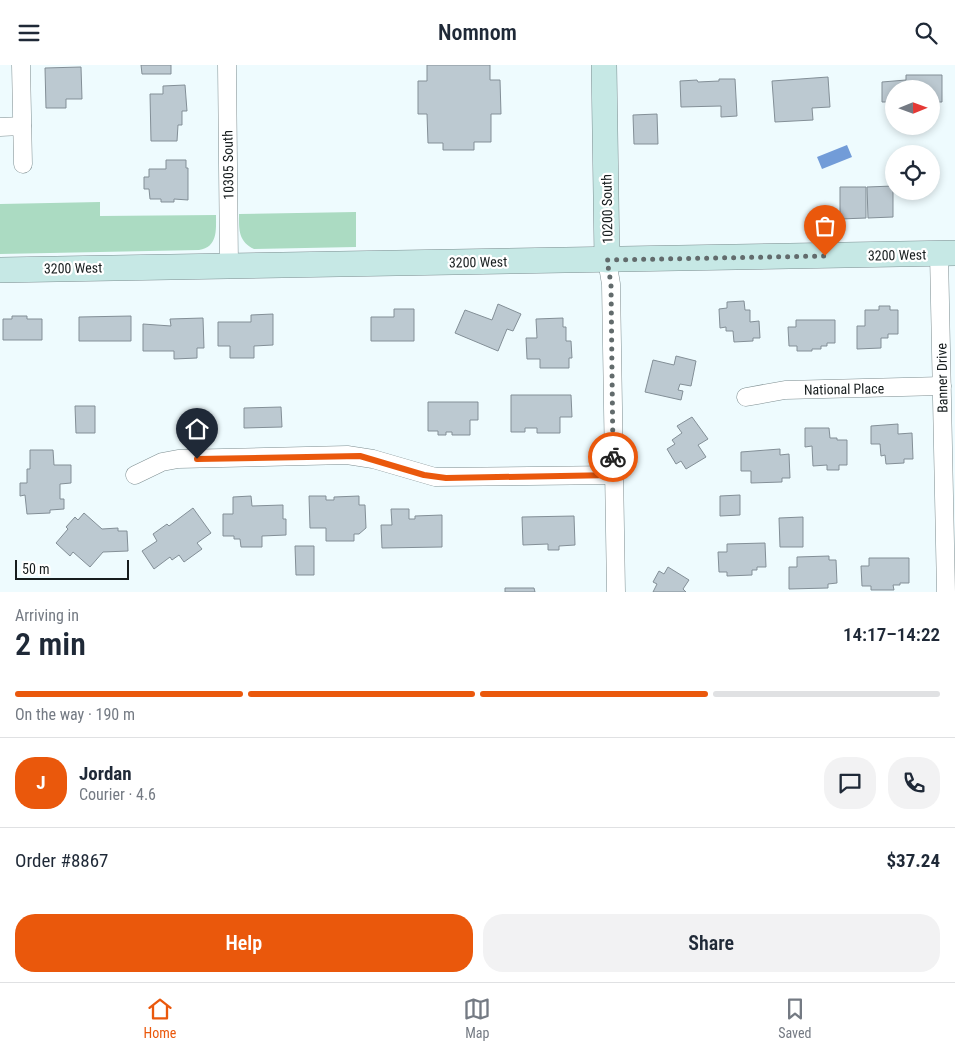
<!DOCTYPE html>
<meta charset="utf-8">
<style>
body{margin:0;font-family:"Roboto Condensed",sans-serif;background:#f2f2f3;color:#1f2937;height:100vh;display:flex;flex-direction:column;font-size:19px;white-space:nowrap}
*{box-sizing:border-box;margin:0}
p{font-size:16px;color:#747a83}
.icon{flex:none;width:28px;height:28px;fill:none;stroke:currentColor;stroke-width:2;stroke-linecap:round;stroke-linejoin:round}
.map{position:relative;height:527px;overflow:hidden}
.panel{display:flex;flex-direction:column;background:#fff;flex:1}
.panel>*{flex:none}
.needle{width:32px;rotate:89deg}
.fabs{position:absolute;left:885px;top:15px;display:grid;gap:10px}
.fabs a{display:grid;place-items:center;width:55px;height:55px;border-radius:50%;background:#fff;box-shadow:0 2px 8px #0003;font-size:25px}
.scale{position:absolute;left:15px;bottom:12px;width:114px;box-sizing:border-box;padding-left:5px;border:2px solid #171d1e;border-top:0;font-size:14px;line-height:18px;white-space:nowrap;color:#171d1e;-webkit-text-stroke:4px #fff;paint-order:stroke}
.pin{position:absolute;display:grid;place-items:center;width:42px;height:42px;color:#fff;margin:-51px -21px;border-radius:50% 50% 50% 0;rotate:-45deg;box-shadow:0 0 5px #0007}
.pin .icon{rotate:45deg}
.courier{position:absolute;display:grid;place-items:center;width:50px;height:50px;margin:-25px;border:4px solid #ea580c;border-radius:50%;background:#fff;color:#222;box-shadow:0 1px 6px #0007}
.overview em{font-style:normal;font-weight:600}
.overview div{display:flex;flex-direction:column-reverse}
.overview{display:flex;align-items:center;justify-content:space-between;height:85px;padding:0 15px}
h1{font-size:32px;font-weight:600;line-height:38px}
.bar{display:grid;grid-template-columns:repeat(4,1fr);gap:8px 5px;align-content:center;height:60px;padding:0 15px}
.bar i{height:6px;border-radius:4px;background:#e0e1e3}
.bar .selected{background:#ea580c}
.bar p{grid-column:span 4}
.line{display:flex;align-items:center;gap:12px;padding:0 15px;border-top:1px solid #e0e1e3}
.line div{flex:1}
.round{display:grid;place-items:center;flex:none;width:52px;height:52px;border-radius:20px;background:#f2f2f3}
.action{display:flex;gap:10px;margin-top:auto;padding:10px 15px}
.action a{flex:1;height:58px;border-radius:20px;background:#ea580c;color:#fff;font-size:20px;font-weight:600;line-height:58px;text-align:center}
.action a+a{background:#f2f2f3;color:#1f2937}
header{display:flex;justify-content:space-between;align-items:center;height:65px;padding:0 15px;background:#fff;font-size:22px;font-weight:600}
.tab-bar{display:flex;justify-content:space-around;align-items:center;height:70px;border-top:1px solid #e0e1e3;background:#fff;font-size:14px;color:#747a83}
.tab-bar a{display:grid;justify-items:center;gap:2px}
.tab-bar .selected{color:#ea580c}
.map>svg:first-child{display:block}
.green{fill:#abdbc2}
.water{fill:#729cd8}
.building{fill:#bcc9d1;stroke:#838f97}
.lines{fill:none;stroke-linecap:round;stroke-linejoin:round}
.street-casing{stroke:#7e8e91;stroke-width:19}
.secondary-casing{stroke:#7e8e91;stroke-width:26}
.street{stroke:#fff;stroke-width:18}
.secondary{stroke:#c6e8e5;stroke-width:25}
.done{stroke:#626b6c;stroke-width:5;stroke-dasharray:0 9}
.route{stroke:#ea580c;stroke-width:6}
.labels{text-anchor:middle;stroke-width:4.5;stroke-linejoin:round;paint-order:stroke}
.street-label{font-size:14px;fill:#171d1e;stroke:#fff}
</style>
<header><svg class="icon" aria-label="menu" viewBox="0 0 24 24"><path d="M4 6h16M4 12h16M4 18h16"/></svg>Nomnom<svg class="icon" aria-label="search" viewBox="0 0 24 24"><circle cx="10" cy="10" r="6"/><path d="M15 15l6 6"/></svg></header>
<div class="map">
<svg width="955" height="527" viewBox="0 0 955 527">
<rect width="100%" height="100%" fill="#eefbfe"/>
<g class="green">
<path d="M100,137V151L216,150C216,165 218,182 199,185L0,189V139Z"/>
<path d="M356,147V182L254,184C238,176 239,164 239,149Z"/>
</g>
<path class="water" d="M847,80L852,92L822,104L817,92Z"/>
<g class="building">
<path d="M141,0H171V9H142Z"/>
<path d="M427,0H490V15H500L501,49H491V77H474V85H443V78H428L427,49H418V16H427Z"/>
<path d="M81,2L82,34H66V43H46L45,3Z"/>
<path d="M906,10H942V37H931V24H894V37H882V17L906,15Z"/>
<path d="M828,12L830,42L812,43L813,55L775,57L772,16Z"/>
<path d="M719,14H735L737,51L721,52V41L681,42L680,16L697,15L698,17L719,16Z"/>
<path d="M185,20L187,46H182V60H178L177,76H151L150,29H163V21Z"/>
<path d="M657,49L658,79H634L633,50Z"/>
<path d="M166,95H186V103H188V135L174,134V137H161V134H150L149,124H144V112H149V104H166Z"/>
<path d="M893,121V152L868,153L867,122Z"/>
<path d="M840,122H866V153L840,154Z"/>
<path d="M744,236L745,245H750V257L759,256L760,273H753V276L734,277L733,266H726V262L720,263L719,244L727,243V237Z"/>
<path d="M498,239L521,249L513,266L507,264L498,286L455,268L465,245L492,255Z"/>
<path d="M879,241H890V245H898V269H888V273H881V283L857,284V261H865V245H879Z"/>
<path d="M394,244H414V276H371V252H394Z"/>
<path d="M273,249V280L254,281V293H230V281H218V257H251V250Z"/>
<path d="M12,251H27V254H42V275H3V254H12Z"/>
<path d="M131,251V276H79V252Z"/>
<path d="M203,253L204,283H197V293L174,294V286H143V259L171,261L170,254Z"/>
<path d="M563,253V262H566V276H571L572,293H569V303H540V294H527L526,273H537L536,254Z"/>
<path d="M796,255H835V278H827V281H821V284H812V286H797V281H789L788,262H796Z"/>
<path d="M676,291L696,296L691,321L680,319L678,325L683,326L681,335L645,327L653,295L674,300Z"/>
<path d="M511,330H571L572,352H560V368H537V363H525V367H511Z"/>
<path d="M428,337H478V355H470V370H452V367H446V370H438V366H428Z"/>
<path d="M75,341H95V368H76Z"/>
<path d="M281,342L282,362L244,363V343Z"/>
<path d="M692,352L708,374L698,380L706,392L686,404L681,396L676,399L667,384L675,379L672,375L682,368L677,361Z"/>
<path d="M898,359V369L912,368L913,394H904V398L886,399L885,390L881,391L880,379H871V361Z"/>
<path d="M805,363H829L830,373H837V375H847V400H839V405H827V400L813,401L812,381L805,382Z"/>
<path d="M780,384V390L789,389L790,413H782V417L751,418V406H741V387Z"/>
<path d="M30,385H53L54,400H71V418L60,419V434H64V444L50,445V448L27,449L25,430L20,431V418H27V404H30Z"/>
<path d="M740,430V450L720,451V431Z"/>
<path d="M251,431L252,441L283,440V454H286V470L262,471V482H241L240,474H234V471H223V449H233V432Z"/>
<path d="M309,431H326V435H334V432L359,431V440H365L366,463L359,469H354V476H326V463H310Z"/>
<path d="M193,443L211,468L197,478L202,484L184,497L179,490L172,495L170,492L154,504L142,486L157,476L153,469L167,459L169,461Z"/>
<path d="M391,444H409V454H415V451L442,450V482L382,483L381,460H392Z"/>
<path d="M84,448L102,464L118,463V466H127L128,486L103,487L90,502L73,487L70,491L56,478L68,464L66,462L75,452L78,455Z"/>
<path d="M574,451L575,480L559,481V485H548V479L523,480L522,452Z"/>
<path d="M803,452V482H780L779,453Z"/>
<path d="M765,478L766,502H757V505H752V510L727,511V507H719L718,487H727V479Z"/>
<path d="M295,481H314V510H296Z"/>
<path d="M829,491V495H836L837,518L828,519V523L789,524V502H797V492Z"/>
<path d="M869,493H909V518H900V520H893L894,525H871V521H862L861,501H869Z"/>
<path d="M668,502L689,515L683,524L686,527H653L657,519L653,517L659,506L664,509Z"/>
<path d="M505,523H534L535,527H505Z"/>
</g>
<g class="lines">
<defs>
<g id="street">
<path d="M21,0L23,99"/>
<path d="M227,0L229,200"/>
<path d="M0,62L22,61"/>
<path d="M939,189L946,527"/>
<path d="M607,195L611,219L616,527"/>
<path d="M746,332L785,325L942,321"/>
<path d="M135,410L162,397L178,394L347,390L373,394L435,412L614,410"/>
</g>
<g id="secondary">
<path d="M604,0L607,195"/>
<path d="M0,205L955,188"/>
</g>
</defs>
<use href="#street" class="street-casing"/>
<use href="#secondary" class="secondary-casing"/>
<use href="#street" class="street"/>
<use href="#secondary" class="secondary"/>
</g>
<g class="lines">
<path class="done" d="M613,392L611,219L607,195L825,191"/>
<path class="route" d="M197,394L360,391L424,410L446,413L614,410L613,392"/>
</g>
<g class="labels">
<g class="street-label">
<text transform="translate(228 100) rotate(-91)" y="5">10305 South</text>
<text transform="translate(607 144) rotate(-91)" y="5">10200 South</text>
<text transform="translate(897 190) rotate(-1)" y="5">3200 West</text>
<text transform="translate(478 197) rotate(-1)" y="5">3200 West</text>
<text transform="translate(73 203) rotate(-1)" y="5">3200 West</text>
<text transform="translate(942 313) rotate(-91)" y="5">Banner Drive</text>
<text transform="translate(844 324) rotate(-1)" y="5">National Place</text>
</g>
</g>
</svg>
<div class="fabs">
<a><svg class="needle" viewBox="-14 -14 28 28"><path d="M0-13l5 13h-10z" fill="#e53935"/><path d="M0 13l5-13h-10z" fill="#747a83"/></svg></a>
<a><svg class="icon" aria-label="locate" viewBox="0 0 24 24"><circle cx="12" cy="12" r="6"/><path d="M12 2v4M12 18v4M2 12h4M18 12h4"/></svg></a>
</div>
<div class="scale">50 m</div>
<div class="pin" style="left:825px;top:191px;background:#ea580c"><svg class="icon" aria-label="bag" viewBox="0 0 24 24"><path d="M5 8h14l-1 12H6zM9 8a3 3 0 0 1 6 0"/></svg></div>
<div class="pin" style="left:197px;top:394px;background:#1f2937"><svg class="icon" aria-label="home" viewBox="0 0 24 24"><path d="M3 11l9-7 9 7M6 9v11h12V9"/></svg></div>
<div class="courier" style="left:613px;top:392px"><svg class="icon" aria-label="bike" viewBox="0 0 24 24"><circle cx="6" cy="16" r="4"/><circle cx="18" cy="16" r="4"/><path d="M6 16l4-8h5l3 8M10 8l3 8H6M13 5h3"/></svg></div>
</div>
<section class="panel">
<div class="overview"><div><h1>2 min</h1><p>Arriving in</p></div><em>14:17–14:22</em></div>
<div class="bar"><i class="selected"></i><i class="selected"></i><i class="selected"></i><i></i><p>On the way · 190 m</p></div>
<div class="line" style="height:90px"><b class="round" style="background:#ea580c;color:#fff">J</b><div><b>Jordan</b><p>Courier · 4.6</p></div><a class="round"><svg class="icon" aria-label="chat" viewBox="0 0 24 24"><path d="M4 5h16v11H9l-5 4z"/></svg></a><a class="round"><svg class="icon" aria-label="phone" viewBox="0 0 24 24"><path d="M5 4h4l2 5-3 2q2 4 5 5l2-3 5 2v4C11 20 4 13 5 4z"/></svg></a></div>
<div class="line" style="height:65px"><div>Order #8867</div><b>$37.24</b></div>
<div class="action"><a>Help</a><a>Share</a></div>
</section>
<nav class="tab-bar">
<a class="selected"><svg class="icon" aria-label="home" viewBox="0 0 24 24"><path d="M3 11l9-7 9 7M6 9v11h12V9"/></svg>Home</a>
<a><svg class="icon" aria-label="map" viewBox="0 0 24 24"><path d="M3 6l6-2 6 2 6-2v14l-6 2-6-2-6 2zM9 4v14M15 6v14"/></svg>Map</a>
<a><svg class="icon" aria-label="saved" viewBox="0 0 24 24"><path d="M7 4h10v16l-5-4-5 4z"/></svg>Saved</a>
</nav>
